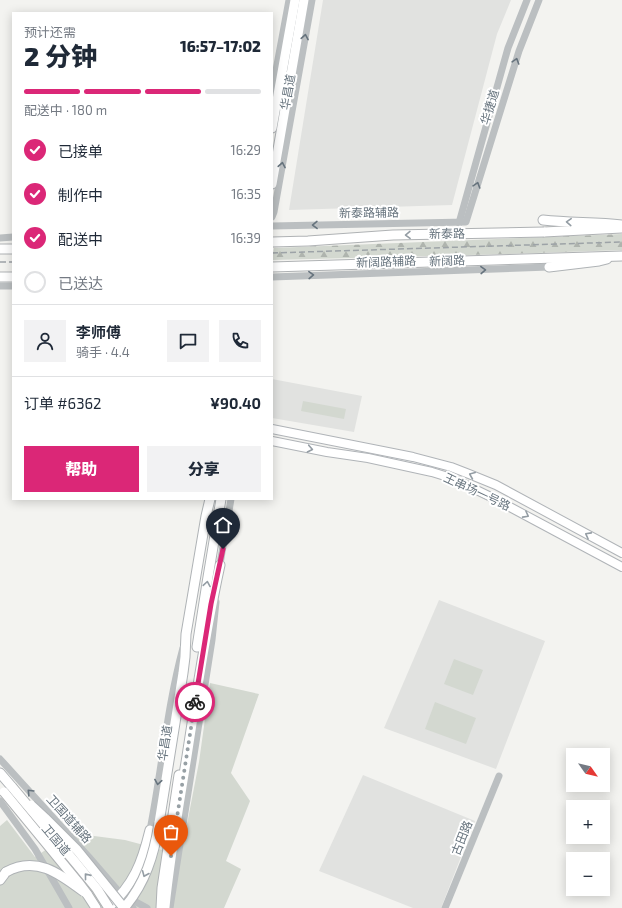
<!DOCTYPE html>
<html lang="zh">
<meta charset="utf-8">
<style>
body{margin:0;font-family:"Exo 2","Noto Sans SC",sans-serif;background:#f2f2f3;color:#1f2937;height:100vh;display:flex;flex-direction:column;font-size:15px;white-space:nowrap}
*{box-sizing:border-box;margin:0}
p{font-size:13px;color:#747a83}
.icon{flex:none;width:22px;height:22px;fill:none;stroke:currentColor;stroke-width:2;stroke-linecap:round;stroke-linejoin:round}
.map{position:relative;flex:1;overflow:hidden}
.sheet{position:absolute;left:12px;top:12px;width:261px;height:488px;display:flex;flex-direction:column;background:#fff;border-radius:0px;box-shadow:0 2px 10px #0003}
.sheet>*{flex:none}
.needle{width:26px;rotate:124deg}
.buttons{position:absolute;left:566px;top:748px;display:grid;gap:8px}
.buttons a{display:grid;place-items:center;width:44px;height:44px;border-radius:0px;background:#fff;box-shadow:0 2px 10px #0003;font-size:20px}
.pin{position:absolute;display:grid;place-items:center;width:34px;height:34px;color:#fff;margin:-41px -17px;border-radius:50% 50% 50% 0;rotate:-45deg;box-shadow:0 0 4px #0007}
.pin .icon{rotate:45deg}
.courier{position:absolute;display:grid;place-items:center;width:40px;height:40px;margin:-20px;border:3px solid #db2777;border-radius:50%;background:#fff;color:#222;box-shadow:0 1px 5px #0007}
.headline em{font-style:normal;font-weight:800}
.headline div{display:flex;flex-direction:column-reverse}
.headline{display:flex;align-items:center;justify-content:space-between;height:68px;padding:0 12px}
h1{font-size:26px;font-weight:800;line-height:30px}
.bar{display:grid;grid-template-columns:repeat(4,1fr);gap:6px 4px;align-content:center;height:48px;padding:0 12px}
.bar i{height:5px;border-radius:3px;background:#e0e1e3}
.bar .on{background:#db2777}
.bar p{grid-column:span 4}
.line{display:flex;align-items:center;gap:10px;padding:0 12px;border-top:1px solid #e0e1e3}
.line div{flex:1}
.round{display:grid;place-items:center;flex:none;width:42px;height:42px;border-radius:0px;background:#f2f2f3}
ol{padding:0 12px;list-style:none}
li{display:flex;align-items:center;gap:12px;height:44px}
li p{margin-inline-start:auto}
li .icon{padding:4px;border-radius:50%;background:#db2777;color:#fff;stroke-width:4}
li:last-child{color:#747a83}
li i{width:22px;height:22px;border:2px solid #e0e1e3;border-radius:50%}
.cta{display:flex;gap:8px;margin-top:auto;padding:8px 12px}
.cta a{flex:1;height:46px;border-radius:0px;background:#db2777;color:#fff;font-size:16px;font-weight:800;line-height:46px;text-align:center}
.cta a+a{background:#f2f2f3;color:#1f2937}
.map>svg:first-child{display:block}
.built{fill:#e1e2e0}
.forest{fill:url(#forest-firs)}
.park{fill:#d3d8d0}
.lines{fill:none;stroke-linecap:round;stroke-linejoin:round}
.secondary-casing{stroke:#b0b4b8;stroke-width:10}
.primary-casing{stroke:#afb3b6;stroke-width:11}
.trunk-casing{stroke:#afb2b4;stroke-width:11}
.tertiary{stroke:#bbbfc1;stroke-width:7}
.secondary{stroke:#fff;stroke-width:8}
.primary{stroke:#fff;stroke-width:9}
.trunk{stroke:#fff;stroke-width:9}
.rail{stroke:#9da3a7;stroke-width:1.5;stroke-dasharray:6 3;stroke-linecap:butt}
.primary-bridge-casing{stroke:#afb3b6;stroke-width:11;stroke-linecap:butt}
.trunk-bridge-casing{stroke:#afb2b4;stroke-width:11;stroke-linecap:butt}
.primary-bridge{stroke:#fff;stroke-width:9}
.trunk-bridge{stroke:#fff;stroke-width:9}
.oneway{stroke:#66737d}
.oneway2{stroke:#949da4}
.done{stroke:#97a0a5;stroke-width:4;stroke-dasharray:0 7.2}
.route{stroke:#db2777;stroke-width:5}
.labels{text-anchor:middle;stroke-width:4;stroke-linejoin:round;paint-order:stroke}
.street-label{font-size:12px;fill:#66737d;stroke:#fff}
</style>
<div class="map">
<svg width="622" height="908" viewBox="0 0 622 908">
<defs>
<pattern id="forest-firs" width="22" height="20" patternUnits="userSpaceOnUse"><rect width="22" height="20" fill="#d3d8d0"/><path d="M5 1l3.5 6h-7zM16 11l3.5 6h-7z" fill="#afb4ae"/></pattern>
</defs>
<rect width="100%" height="100%" fill="#f3f3f0"/>
<g class="built">
<path d="M323,0H511L497,34L452,205L289,210Z"/>
<path d="M272,379L362,396L354,432L272,418Z"/>
<path d="M439,600L545,641L496,769L384,728Z"/>
<path d="M363,775L475,821L441,908H413L319,871Z"/>
</g>
<path class="forest" d="M622,234V250L508,254L272,260L274,248Z"/>
<g class="park">
<path d="M303,401L346,409L344,419L301,411Z"/>
<path d="M454,659L483,670L473,695L444,684Z"/>
<path d="M210,683L259,694L231,773L250,801L226,861L241,869L224,908H0V826L7,820L35,857L71,833L125,840L181,855L199,762Z"/>
<path d="M435,702L476,718L466,744L425,729Z"/>
</g>
<g class="lines">
<defs>
<g id="secondary">
<path d="M272,429L413,457L451,467L469,474L496,485L622,553"/>
<path d="M272,441L327,452L368,458L432,472L448,477L460,482L493,498L622,567"/>
</g>
<g id="primary">
<path d="M272,128L295,0"/>
<path d="M272,184L304,0"/>
<path d="M543,220C569,223 596,222 622,225"/>
<path d="M549,267L599,261L607,259"/>
<path d="M197,647L207,583L221,499"/>
<path d="M0,773L12,787"/>
<path d="M159,823L183,673L185,657L186,634L206,516L210,499"/>
<path d="M0,880L6,872"/>
<path d="M165,907C170,856 179,806 187,756C197,692 206,628 220,565"/>
<path d="M108,908C134,884 142,863 150,830"/>
</g>
<g id="trunk">
<path d="M544,232L622,228"/>
<path d="M0,249H13"/>
<path d="M272,267L622,256"/>
<path d="M0,277H13"/>
<path d="M87,894L96,908"/>
<path d="M161,908L162,888L179,775"/>
</g>
</defs>
<use href="#secondary" class="secondary-casing"/>
<use href="#primary" class="primary-casing"/>
<use href="#trunk" class="trunk-casing"/>
<g class="tertiary">
<path d="M272,92L289,0"/>
<path d="M272,217L274,212L312,0"/>
<path d="M459,223L508,48L527,0"/>
<path d="M272,226L466,222L519,51L539,0"/>
<path d="M0,238L13,237"/>
<path d="M272,277L549,267"/>
<path d="M0,286H13"/>
<path d="M219,570L231,499"/>
<path d="M0,759L89,857L133,908"/>
<path d="M0,801L35,849L69,908"/>
<path d="M150,830C162,769 167,707 183,648"/>
<path d="M127,897L147,908"/>
<path d="M170,908L212,640L216,602"/>
<path d="M445,908L499,776"/>
</g>
<use href="#secondary" class="secondary"/>
<use href="#primary" class="primary"/>
<use href="#trunk" class="trunk"/>
<g class="rail">
<path d="M272,253L622,242"/>
<path d="M0,262H13"/>
</g>
<defs>
<g id="primary-bridge">
<path d="M31,805L45,818L77,850L124,908"/>
<path d="M6,872C36,855 60,874 84,892"/>
<path d="M124,908C145,884 154,855 159,823"/>
</g>
<g id="trunk-bridge">
<path d="M272,242L308,241L393,235L544,232"/>
<path d="M12,787L75,862L97,889L109,908"/>
<path d="M4,792L78,882L87,894"/>
</g>
</defs>
<use href="#primary-bridge" class="primary-bridge-casing"/>
<use href="#trunk-bridge" class="trunk-bridge-casing"/>
<use href="#primary-bridge" class="primary-bridge"/>
<use href="#trunk-bridge" class="trunk-bridge"/>
</g>
<defs><path id="oneway-chevron" d="M-2-3.5L2.5 0L-2 3.5" fill="none" stroke-width="1.6" stroke-linecap="round" stroke-linejoin="round"/></defs>
<g class="oneway">
<use href="#oneway-chevron" transform="translate(305 37) rotate(-80)"/>
<use href="#oneway-chevron" transform="translate(516 61) rotate(-73)"/>
<use href="#oneway-chevron" transform="translate(282 165) rotate(-80)"/>
<use href="#oneway-chevron" transform="translate(477 185) rotate(-73)"/>
<use href="#oneway-chevron" transform="translate(315 225) rotate(179)"/>
<use href="#oneway-chevron" transform="translate(483 270) rotate(-2)"/>
<use href="#oneway-chevron" transform="translate(311 275) rotate(-2)"/>
<use href="#oneway-chevron" transform="translate(158 782) rotate(99)"/>
<use href="#oneway-chevron" transform="translate(30 792) rotate(-134)"/>
</g>
<g class="oneway2">
<use href="#oneway-chevron" transform="translate(569 222) rotate(-177)"/>
<use href="#oneway-chevron" transform="translate(408 235) rotate(179)"/>
<use href="#oneway-chevron" transform="translate(310 449) rotate(11)"/>
<use href="#oneway-chevron" transform="translate(472 475) rotate(-157)"/>
<use href="#oneway-chevron" transform="translate(526 515) rotate(28)"/>
<use href="#oneway-chevron" transform="translate(588 535) rotate(-152)"/>
<use href="#oneway-chevron" transform="translate(207 584) rotate(-81)"/>
<use href="#oneway-chevron" transform="translate(145 874) rotate(113)"/>
<use href="#oneway-chevron" transform="translate(87 876) rotate(-129)"/>
</g>
<g class="lines">
<path class="done" d="M171,856L195,702"/>
<path class="route" d="M195,702L211,604L223,549"/>
</g>
<g class="labels">
<g class="street-label">
<text transform="translate(288 92) rotate(-80)" y="4">华昌道</text>
<text transform="translate(490 107) rotate(-73)" y="4">华捷道</text>
<text transform="translate(369 213) rotate(-1)" y="4">新泰路辅路</text>
<text transform="translate(447 234) rotate(-1)" y="4">新泰路</text>
<text transform="translate(447 261) rotate(-2)" y="4">新阔路</text>
<text transform="translate(386 262) rotate(-2)" y="4">新阔路辅路</text>
<text transform="translate(477 492) rotate(25)" y="4">王串场一号路</text>
<text transform="translate(165 743) rotate(-81)" y="4">华昌道</text>
<text transform="translate(69 819) rotate(48)" y="4">卫国道辅路</text>
<text transform="translate(462 838) rotate(-68)" y="4">古田路</text>
<text transform="translate(56 840) rotate(50)" y="4">卫国道</text>
</g>
</g>
</svg>
<div class="buttons">
<a><svg class="needle" viewBox="-14 -14 28 28"><path d="M0-13l5 13h-10z" fill="#e53935"/><path d="M0 13l5-13h-10z" fill="#747a83"/></svg></a>
<a>+</a>
<a>−</a>
</div>
<div class="pin" style="left:171px;top:856px;background:#ea580c"><svg class="icon" aria-label="bag" viewBox="0 0 24 24"><path d="M5 8h14l-1 12H6zM9 8a3 3 0 0 1 6 0"/></svg></div>
<div class="pin" style="left:223px;top:549px;background:#1f2937"><svg class="icon" aria-label="home" viewBox="0 0 24 24"><path d="M3 11l9-7 9 7M6 9v11h12V9"/></svg></div>
<div class="courier" style="left:195px;top:702px"><svg class="icon" aria-label="bike" viewBox="0 0 24 24"><circle cx="6" cy="16" r="4"/><circle cx="18" cy="16" r="4"/><path d="M6 16l4-8h5l3 8M10 8l3 8H6M13 5h3"/></svg></div>
<section class="sheet">
<div class="headline"><div><h1>2 分钟</h1><p>预计还需</p></div><em>16:57–17:02</em></div>
<div class="bar"><i class="on"></i><i class="on"></i><i class="on"></i><i></i><p>配送中 · 180 m</p></div>
<ol>
<li><svg class="icon" aria-label="check" viewBox="0 0 24 24"><path d="M5 12l5 5 9-10"/></svg>已接单<p>16:29</p></li>
<li><svg class="icon" aria-label="check" viewBox="0 0 24 24"><path d="M5 12l5 5 9-10"/></svg>制作中<p>16:35</p></li>
<li><svg class="icon" aria-label="check" viewBox="0 0 24 24"><path d="M5 12l5 5 9-10"/></svg>配送中<p>16:39</p></li>
<li><i></i>已送达</li>
</ol>
<div class="line" style="height:72px"><a class="round"><svg class="icon" aria-label="person" viewBox="0 0 24 24"><circle cx="12" cy="8" r="4"/><path d="M4 21q1-7 8-7t8 7"/></svg></a><div><b>李师傅</b><p>骑手 · 4.4</p></div><a class="round"><svg class="icon" aria-label="chat" viewBox="0 0 24 24"><path d="M4 5h16v11H9l-5 4z"/></svg></a><a class="round"><svg class="icon" aria-label="phone" viewBox="0 0 24 24"><path d="M5 4h4l2 5-3 2q2 4 5 5l2-3 5 2v4C11 20 4 13 5 4z"/></svg></a></div>
<div class="line" style="height:52px"><div>订单 #6362</div><b>¥90.40</b></div>
<div class="cta"><a>帮助</a><a>分享</a></div>
</section>
</div>
